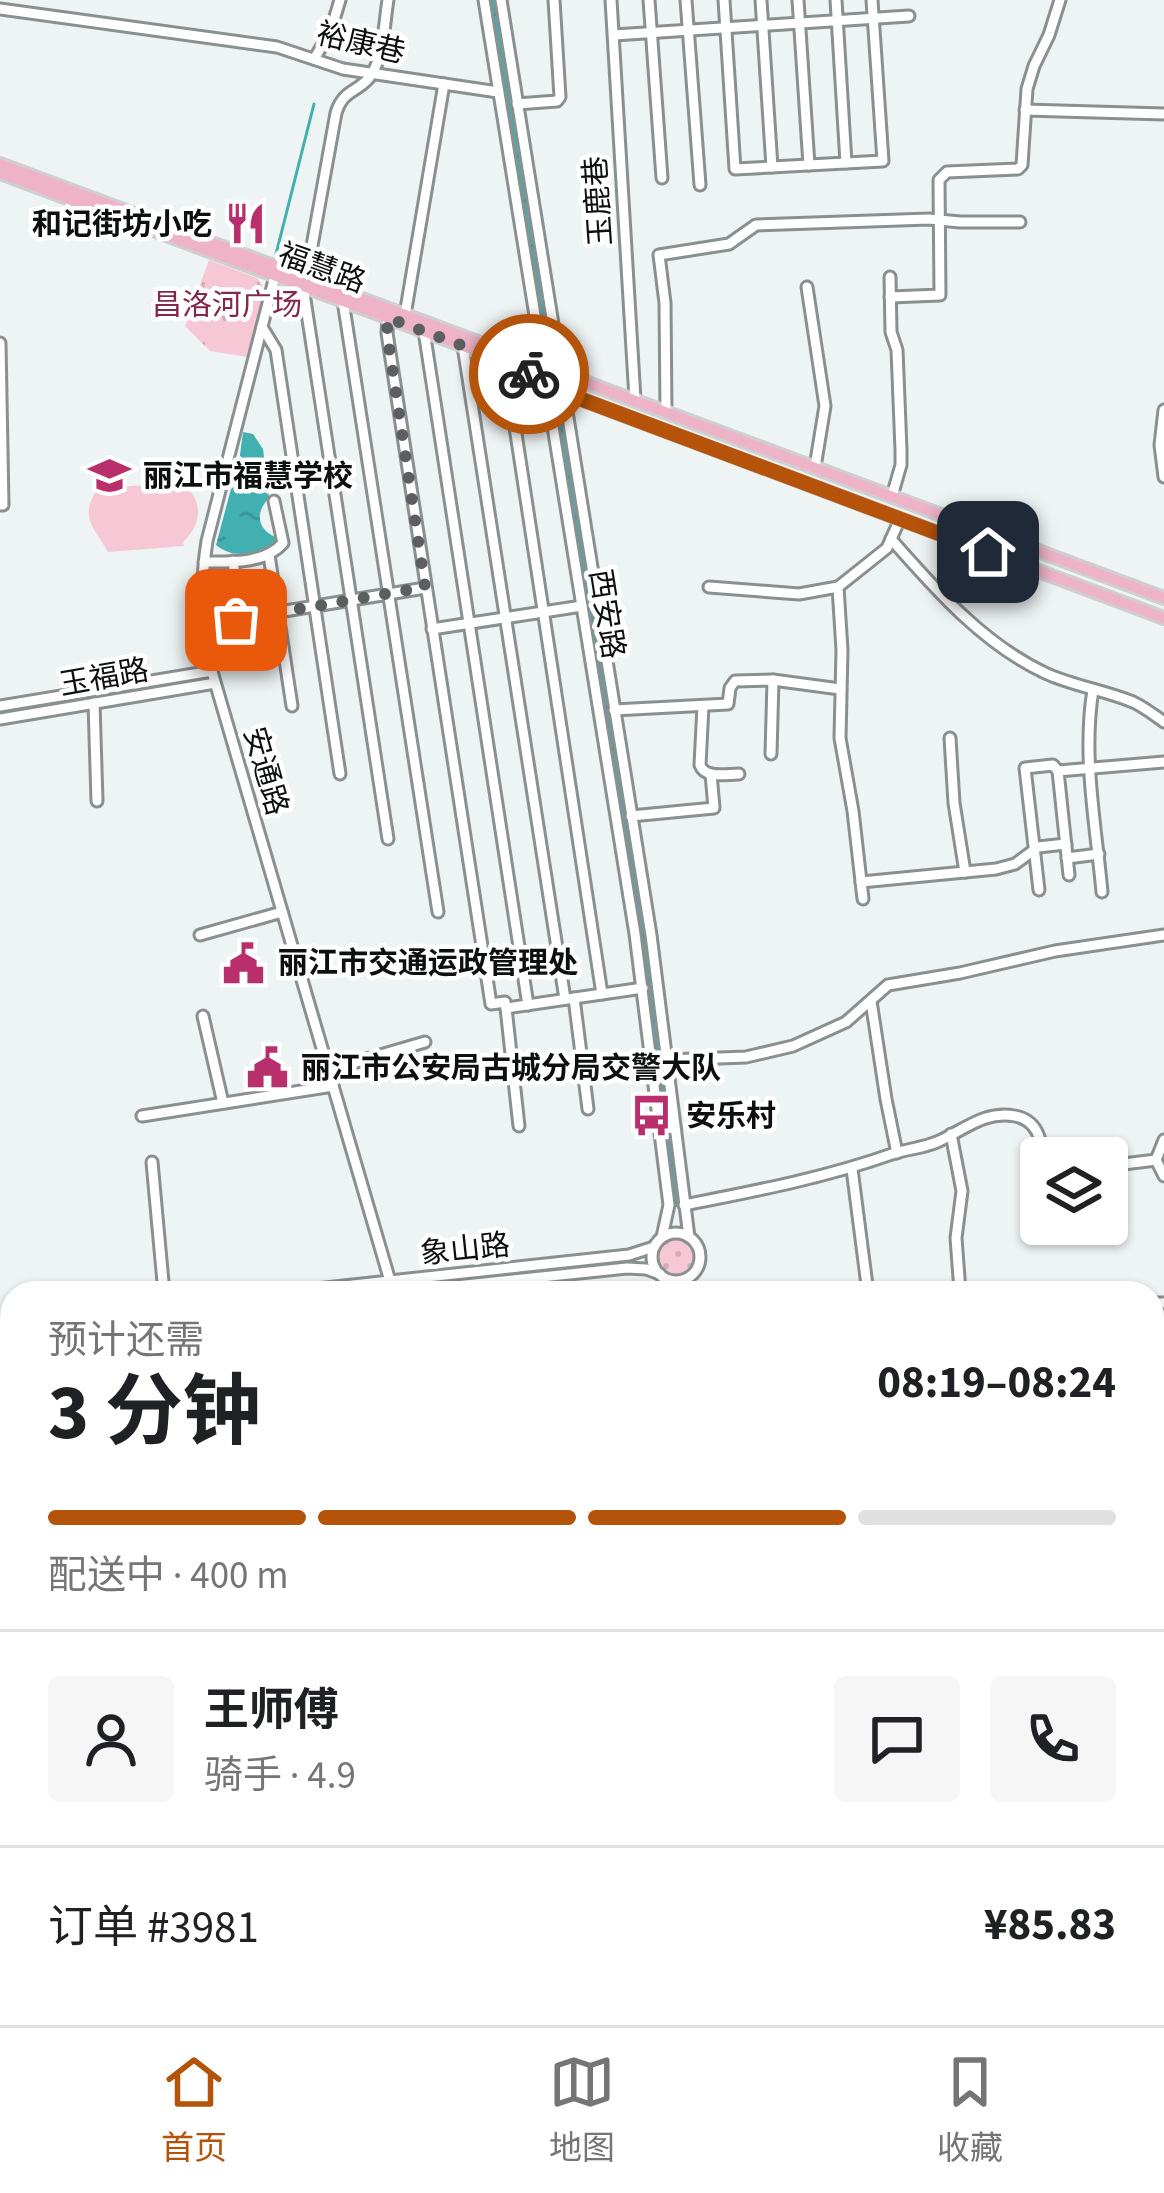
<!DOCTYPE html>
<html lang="zh">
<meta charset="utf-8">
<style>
body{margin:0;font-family:"Source Sans 3","Noto Sans SC",sans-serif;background:#f6f6f6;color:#202124;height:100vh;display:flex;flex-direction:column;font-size:45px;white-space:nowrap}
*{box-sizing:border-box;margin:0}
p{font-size:39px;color:#757577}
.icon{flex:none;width:66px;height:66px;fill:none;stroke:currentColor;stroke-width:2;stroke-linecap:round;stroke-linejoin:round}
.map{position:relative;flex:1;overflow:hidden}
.drawer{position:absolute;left:0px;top:1281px;width:1164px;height:744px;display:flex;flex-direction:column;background:#fff;border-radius:36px 36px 0 0;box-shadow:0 3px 9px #0004}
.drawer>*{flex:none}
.controls{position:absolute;left:1020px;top:1137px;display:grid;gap:24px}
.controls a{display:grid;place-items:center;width:108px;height:108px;border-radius:12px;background:#fff;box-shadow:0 3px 9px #0004;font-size:60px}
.pin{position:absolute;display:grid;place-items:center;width:102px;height:102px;color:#fff;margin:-51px;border-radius:24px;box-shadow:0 6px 18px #0006}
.courier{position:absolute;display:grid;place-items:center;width:120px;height:120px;margin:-60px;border:9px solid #b45309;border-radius:50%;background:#fff;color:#222;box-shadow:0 3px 15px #0007}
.overview em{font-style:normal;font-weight:700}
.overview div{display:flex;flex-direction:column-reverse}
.overview{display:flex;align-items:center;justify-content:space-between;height:204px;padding:0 48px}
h1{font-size:78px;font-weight:700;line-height:90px}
.bar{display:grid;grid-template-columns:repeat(4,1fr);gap:18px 12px;align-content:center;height:144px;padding:0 48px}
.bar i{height:15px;border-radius:9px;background:#e0e0e0}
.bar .active{background:#b45309}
.bar p{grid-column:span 4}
.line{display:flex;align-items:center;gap:30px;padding:0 48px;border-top:3px solid #e0e0e0}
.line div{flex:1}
.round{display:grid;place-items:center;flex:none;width:126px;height:126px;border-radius:12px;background:#f6f6f6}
.dock{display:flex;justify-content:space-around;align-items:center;height:168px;border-top:3px solid #e0e0e0;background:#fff;font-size:33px;color:#757577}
.dock a{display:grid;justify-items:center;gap:6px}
.dock .active{color:#b45309}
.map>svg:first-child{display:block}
.grass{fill:url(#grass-dots)}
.park{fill:url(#park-tufts)}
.pitch{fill:#f6c8d5}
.water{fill:url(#water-ripples)}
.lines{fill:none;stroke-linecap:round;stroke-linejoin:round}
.stream{stroke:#42afb1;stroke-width:3}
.minor-casing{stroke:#8a8f8f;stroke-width:15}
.major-casing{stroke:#cfcfcf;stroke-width:16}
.minor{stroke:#fff;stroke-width:9}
.major{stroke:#eeb3c7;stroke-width:10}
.done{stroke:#5c5f5f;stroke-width:12;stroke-dasharray:0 21.6}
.route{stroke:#b45309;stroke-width:15}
.labels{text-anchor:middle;stroke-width:9;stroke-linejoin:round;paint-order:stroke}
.street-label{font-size:30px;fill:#0e0f0f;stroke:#fff}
.poi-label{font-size:30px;font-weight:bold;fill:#0e0f0f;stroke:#fff;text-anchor:start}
.park-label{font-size:30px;fill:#82284c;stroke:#fff}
</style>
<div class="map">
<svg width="1164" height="2025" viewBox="0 0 1164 2025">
<defs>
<pattern id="grass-dots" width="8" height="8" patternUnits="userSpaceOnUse" patternTransform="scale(3)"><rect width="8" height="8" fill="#f6c8d5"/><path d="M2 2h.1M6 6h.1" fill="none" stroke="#d2abb6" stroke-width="1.8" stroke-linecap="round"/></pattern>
<pattern id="park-tufts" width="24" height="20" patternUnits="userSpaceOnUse" patternTransform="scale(3)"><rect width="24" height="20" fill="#f6c8d5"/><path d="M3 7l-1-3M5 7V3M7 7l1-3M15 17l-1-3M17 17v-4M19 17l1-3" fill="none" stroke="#d2abb6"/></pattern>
<pattern id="water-ripples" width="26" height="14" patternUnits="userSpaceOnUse" patternTransform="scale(3)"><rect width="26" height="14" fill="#42afb1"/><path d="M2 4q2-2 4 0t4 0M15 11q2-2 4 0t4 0" fill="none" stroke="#399597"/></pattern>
</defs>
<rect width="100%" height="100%" fill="#eef3f3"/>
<circle class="grass" cx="675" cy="1256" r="18"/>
<path class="park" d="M209,260L257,278L262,285L263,295L248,357L210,351L185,326Z"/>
<path class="pitch" d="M183,483C203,501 203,523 183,542L184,546L108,552C95,527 78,519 98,488Z"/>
<g class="water">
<path d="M490,0H497L552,341L544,340Z"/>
<path d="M558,415L564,417L649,959L679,1207H674L647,981Z"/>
<path d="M243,432L253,434L263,449L269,498C255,512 257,529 275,537V542C256,554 234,560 216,545L231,489L241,481L238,470Z"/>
<path d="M203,2013H491L490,2025H198Z"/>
</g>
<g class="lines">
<path class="stream" d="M276,254L314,104"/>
<defs>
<g id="minor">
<path d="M484,0L635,934L669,1205L662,1237"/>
<path d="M501,0L651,935L689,1237"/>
<path d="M611,0L635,399"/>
<path d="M649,0L662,178"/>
<path d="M686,0L700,185"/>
<path d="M724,0L735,169L883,161L872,0"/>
<path d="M761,0L772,167"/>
<path d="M798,0L809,165"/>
<path d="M836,0L846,163"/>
<path d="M0,9L277,47L343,69L498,92"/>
<path d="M614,35L909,16"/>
<path d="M314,59L330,33L340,0"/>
<path d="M517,104L557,101L560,97L554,0"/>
<path d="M1025,110L1164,114"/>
<path d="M276,272L207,541C200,587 200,630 213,675L390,1281"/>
<path d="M890,277L891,332L897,350L901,450V465L892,496"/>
<path d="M306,279L336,113C343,90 356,93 369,78C384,59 384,23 388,0"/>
<path d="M303,287L388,839"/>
<path d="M807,287L825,406L815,467"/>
<path d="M890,297L940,295L939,180L947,172L1018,169L1022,165L1027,89L1034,66L1049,35L1060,0"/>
<path d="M343,301L438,912"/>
<path d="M405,315L444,84"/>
<path d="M388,318L387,333L491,1004L505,1002L506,1008L643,988"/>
<path d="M262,327L276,350L340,774"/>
<path d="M424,331L528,1005"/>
<path d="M0,343L3,505H0"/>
<path d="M463,346L565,999"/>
<path d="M505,362L602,994"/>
<path d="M1164,410L1160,445L1164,477"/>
<path d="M666,411L665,303L659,255L729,244L756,225L929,219L960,222H1020"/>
<path d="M891,539C935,589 983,644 1045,673C1073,686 1104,690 1133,702C1144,707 1154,715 1164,722"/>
<path d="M269,555L292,706"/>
<path d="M233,561L247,661"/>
<path d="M204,562C230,562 265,564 283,543L274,501"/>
<path d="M709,587L799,594L838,587"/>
<path d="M202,620L236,619L425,588"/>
<path d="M432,629L582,606"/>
<path d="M1093,690C1082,756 1096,826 1102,892"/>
<path d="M94,703L97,801"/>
<path d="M0,706L212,671"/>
<path d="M703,706L700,765C705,779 726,774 739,774"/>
<path d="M614,710L728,704L730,688L735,681L773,680L840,689"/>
<path d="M0,719L215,683"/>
<path d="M950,738L954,803L965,872"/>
<path d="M771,754L773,680"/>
<path d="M631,816L714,808L711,774"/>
<path d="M1067,858L1099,854"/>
<path d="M1069,875L1058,771L1164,762"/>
<path d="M861,882L996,869L1015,864L1038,847L1066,844"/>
<path d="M1039,890L1025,768L1053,765L1058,771"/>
<path d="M863,899L853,811L840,738L842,650L838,587L887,548L900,519"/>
<path d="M200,935L282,912"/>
<path d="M574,998L588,1109"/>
<path d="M871,1001L886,1099L897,1153"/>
<path d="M506,1008L519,1126"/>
<path d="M203,1016L223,1103"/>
<path d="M668,1060L746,1057L793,1046L846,1022L888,985L960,973L1055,951L1164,935"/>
<path d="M329,1070L425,1042"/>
<path d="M142,1116L333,1086"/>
<path d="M951,1134L962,1191L956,1238L960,1291"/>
<path d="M1164,1140L1156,1160L1164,1176"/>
<path d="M152,1162L164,1293"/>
<path d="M1107,1166L1156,1160"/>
<path d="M852,1169L868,1293"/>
<path d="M684,1205C755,1191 824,1178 892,1154C907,1149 923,1148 937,1142C963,1131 984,1110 1015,1116C1037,1120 1041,1139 1044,1158"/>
<circle cx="676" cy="1257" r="24"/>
<path d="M279,1293L629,1255L654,1247"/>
<path d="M389,1293L627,1268L646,1269L660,1274"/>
<path d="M1152,1303H1164"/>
<path d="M0,1322L12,1321"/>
<path d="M0,1334L12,1333"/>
<path d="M0,1790L12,1787"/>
<path d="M0,1801L12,1798"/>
<path d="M1152,1804L1164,1803"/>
<path d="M755,2013L756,2025"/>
<path d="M765,2013L766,2025"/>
<path d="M930,2013L931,2025"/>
<path d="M972,2013L973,2025"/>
<path d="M1014,2013L1016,2025"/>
<path d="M1059,2013L1060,2025"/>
<path d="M1103,2013L1105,2025"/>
<path d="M1147,2013L1148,2025"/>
<path d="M113,2025L114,2013"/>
<path d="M123,2025L124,2013"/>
</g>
<g id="major">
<path d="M0,164L1164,598"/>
<path d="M0,173L504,361L578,398L1164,618"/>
</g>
</defs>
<use href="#minor" class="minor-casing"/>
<use href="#major" class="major-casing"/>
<use href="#minor" class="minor"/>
<use href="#major" class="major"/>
</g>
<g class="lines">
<path class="done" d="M236,620L425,587L387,333L388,318L504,361L529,374"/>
<path class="route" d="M529,374L578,398L988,552"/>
</g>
<defs>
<symbol id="restaurant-bare" viewBox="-9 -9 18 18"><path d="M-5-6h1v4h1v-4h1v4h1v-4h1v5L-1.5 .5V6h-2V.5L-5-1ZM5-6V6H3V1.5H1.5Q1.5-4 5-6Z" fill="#b92f6b" stroke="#fff" stroke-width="2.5" paint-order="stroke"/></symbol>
<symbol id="school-bare" viewBox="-9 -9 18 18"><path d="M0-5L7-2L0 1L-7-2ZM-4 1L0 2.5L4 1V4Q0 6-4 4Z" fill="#b92f6b" stroke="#fff" stroke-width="2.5" paint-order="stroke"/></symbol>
<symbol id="civic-bare" viewBox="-9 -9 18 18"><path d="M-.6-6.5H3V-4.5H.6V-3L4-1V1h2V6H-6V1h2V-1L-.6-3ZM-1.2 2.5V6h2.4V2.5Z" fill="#b92f6b" stroke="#fff" stroke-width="2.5" paint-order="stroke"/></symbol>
<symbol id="bus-bare" viewBox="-9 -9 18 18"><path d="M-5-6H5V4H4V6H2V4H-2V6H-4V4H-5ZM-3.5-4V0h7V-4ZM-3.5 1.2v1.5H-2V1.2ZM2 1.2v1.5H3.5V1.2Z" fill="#b92f6b" stroke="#fff" stroke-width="2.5" paint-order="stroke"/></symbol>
</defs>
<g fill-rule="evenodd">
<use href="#restaurant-bare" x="216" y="194" width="59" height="59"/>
<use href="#school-bare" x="80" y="446" width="59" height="59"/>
<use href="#civic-bare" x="214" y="934" width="59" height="59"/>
<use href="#civic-bare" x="238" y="1038" width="59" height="59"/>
<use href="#bus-bare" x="622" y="1086" width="59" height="59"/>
</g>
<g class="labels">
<g class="street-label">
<text transform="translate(361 43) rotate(13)" y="10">裕康巷</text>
<text transform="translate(598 201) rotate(-94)" y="10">玉鹿巷</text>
<text transform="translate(322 268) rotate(20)" y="10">福慧路</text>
<text transform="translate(607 614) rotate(81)" y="10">西安路</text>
<text transform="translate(104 677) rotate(-10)" y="10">玉福路</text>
<text transform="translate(266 771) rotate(74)" y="10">安通路</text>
<text transform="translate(465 1249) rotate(-6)" y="10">象山路</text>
</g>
<g class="poi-label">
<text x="212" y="234" text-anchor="end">和记街坊小吃</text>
<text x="143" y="486">丽江市福慧学校</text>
<text x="278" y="973">丽江市交通运政管理处</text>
<text x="301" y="1078">丽江市公安局古城分局交警大队</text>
<text x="686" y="1126">安乐村</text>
</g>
<g class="park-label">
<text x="227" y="315">昌洛河广场</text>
</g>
</g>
</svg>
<div class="controls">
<a><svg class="icon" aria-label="layers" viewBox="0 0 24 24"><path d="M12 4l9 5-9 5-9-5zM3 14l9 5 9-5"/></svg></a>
</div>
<div class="pin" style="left:236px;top:620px;background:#ea580c"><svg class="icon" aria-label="bag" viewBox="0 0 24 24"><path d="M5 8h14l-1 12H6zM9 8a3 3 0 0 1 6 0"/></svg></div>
<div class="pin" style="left:988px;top:552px;background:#1f2937"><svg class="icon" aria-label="home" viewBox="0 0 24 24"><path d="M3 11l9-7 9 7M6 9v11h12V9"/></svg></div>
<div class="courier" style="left:529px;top:374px"><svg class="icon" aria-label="bike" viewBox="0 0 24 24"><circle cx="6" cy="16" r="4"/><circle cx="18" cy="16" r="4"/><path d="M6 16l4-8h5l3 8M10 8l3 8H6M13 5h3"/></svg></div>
<section class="drawer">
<div class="overview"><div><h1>3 分钟</h1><p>预计还需</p></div><em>08:19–08:24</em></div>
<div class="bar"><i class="active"></i><i class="active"></i><i class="active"></i><i></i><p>配送中 · 400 m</p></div>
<div class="line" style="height:216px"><a class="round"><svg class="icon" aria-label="person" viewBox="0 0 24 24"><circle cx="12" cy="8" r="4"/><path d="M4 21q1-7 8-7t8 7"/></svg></a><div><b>王师傅</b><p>骑手 · 4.9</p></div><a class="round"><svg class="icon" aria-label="chat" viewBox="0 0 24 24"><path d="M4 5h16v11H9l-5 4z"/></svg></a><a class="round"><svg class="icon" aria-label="phone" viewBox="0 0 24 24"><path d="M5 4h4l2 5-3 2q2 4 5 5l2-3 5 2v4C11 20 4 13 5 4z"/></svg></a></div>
<div class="line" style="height:156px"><div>订单 #3981</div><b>¥85.83</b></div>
</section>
</div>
<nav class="dock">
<a class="active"><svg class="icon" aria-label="home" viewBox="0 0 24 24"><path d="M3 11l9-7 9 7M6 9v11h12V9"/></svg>首页</a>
<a><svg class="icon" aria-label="map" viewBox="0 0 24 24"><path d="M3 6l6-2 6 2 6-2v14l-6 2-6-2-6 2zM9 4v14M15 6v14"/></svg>地图</a>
<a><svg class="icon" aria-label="saved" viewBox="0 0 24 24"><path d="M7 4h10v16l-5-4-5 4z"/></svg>收藏</a>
</nav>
